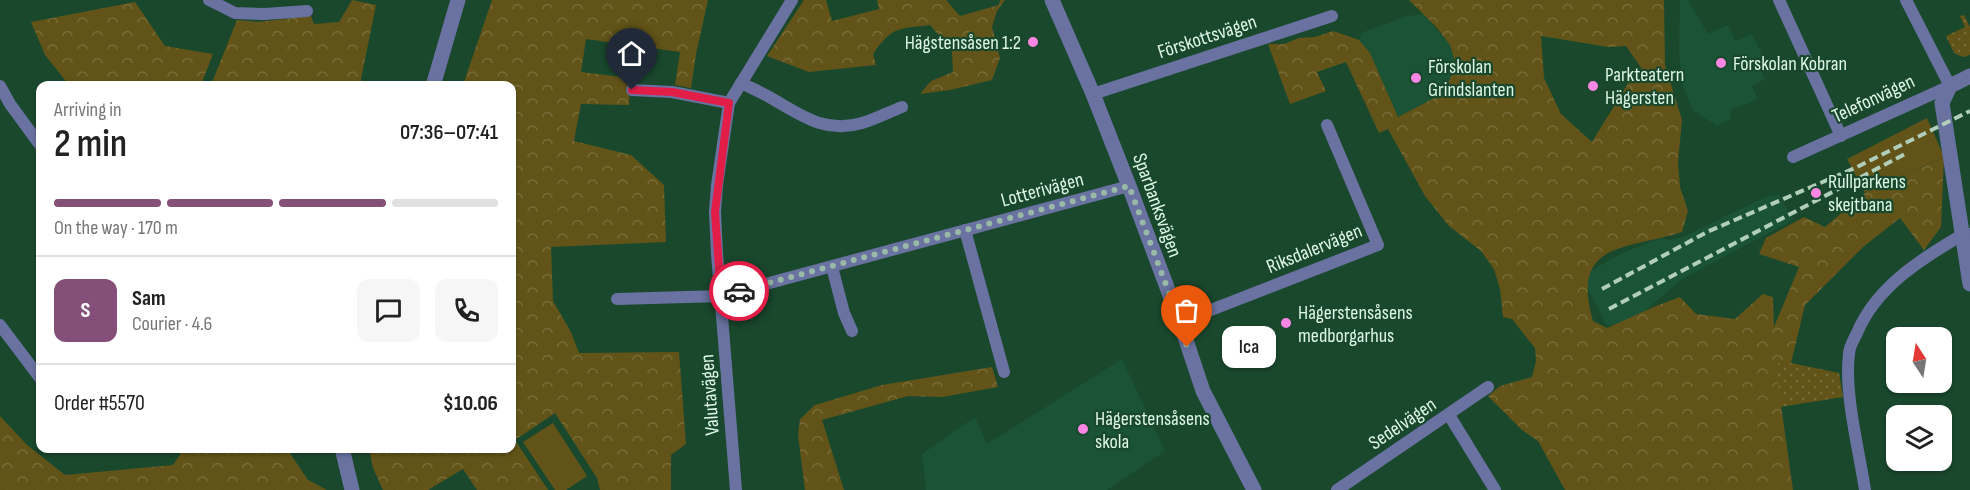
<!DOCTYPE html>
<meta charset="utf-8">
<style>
body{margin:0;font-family:"Sofia Sans Condensed",sans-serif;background:#f6f6f6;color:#222;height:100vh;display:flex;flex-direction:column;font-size:22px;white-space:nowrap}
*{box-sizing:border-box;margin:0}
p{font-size:20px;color:#767676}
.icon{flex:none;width:33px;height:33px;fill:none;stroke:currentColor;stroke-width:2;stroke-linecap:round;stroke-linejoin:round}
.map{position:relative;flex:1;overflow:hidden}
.details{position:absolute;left:36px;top:81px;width:480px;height:372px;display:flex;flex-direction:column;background:#fff;border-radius:12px;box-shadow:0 2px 4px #0004}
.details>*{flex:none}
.needle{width:39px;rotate:348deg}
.buttons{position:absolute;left:1886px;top:327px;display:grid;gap:12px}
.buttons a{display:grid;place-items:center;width:66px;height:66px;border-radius:12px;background:#fff;box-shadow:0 2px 4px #0004;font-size:30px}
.pin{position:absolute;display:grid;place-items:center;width:51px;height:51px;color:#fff;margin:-62px -26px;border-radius:50% 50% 50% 0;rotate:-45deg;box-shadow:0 0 6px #0007}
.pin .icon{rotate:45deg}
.courier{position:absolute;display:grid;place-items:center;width:60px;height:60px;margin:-30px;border:4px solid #e11d48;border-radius:50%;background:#fff;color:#222;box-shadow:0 2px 8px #0007}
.bubble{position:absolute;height:42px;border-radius:12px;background:#fff;box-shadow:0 2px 4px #0004;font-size:20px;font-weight:600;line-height:42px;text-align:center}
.headline em{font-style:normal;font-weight:600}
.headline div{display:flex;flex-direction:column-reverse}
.headline{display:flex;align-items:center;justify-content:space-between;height:102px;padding:0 18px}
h1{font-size:39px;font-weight:600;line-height:45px}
.bar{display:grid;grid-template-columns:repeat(4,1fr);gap:9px 6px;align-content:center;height:72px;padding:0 18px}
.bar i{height:8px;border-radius:4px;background:#e0e0e0}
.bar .current{background:#844f79}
.bar p{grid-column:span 4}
.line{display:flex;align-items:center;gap:15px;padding:0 18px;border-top:2px solid #e0e0e0}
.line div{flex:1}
.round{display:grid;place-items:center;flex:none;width:63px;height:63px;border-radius:12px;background:#f6f6f6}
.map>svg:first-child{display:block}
.built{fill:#1a5335}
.grass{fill:url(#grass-dots)}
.forest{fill:url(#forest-crowns);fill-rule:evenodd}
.pitch{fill:#625418}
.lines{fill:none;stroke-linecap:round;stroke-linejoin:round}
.minor{stroke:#6972a0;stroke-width:12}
.tertiary{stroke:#6972a0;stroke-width:15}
.rail{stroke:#b0ceba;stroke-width:4;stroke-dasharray:9 4.5;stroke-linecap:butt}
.done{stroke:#98b9a5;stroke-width:6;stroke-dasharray:0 10.8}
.route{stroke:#e11d48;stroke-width:8}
.poi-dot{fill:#fc86e4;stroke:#19482d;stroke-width:2}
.labels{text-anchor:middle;stroke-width:4.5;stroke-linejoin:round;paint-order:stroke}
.street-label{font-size:20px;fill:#ddf6e5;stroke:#19482d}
.poi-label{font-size:20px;fill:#ddf6e5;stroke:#19482d;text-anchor:start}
</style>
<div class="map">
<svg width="1970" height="490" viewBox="0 0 1970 490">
<defs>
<pattern id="grass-dots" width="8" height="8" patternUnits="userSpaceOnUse" patternTransform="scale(1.5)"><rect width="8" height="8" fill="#625418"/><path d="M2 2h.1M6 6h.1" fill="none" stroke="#786d39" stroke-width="1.8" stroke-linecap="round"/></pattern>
<pattern id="forest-crowns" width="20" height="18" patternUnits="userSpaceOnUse" patternTransform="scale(1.5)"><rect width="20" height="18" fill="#625418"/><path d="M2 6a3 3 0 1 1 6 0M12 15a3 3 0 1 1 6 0" fill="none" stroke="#786d39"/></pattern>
</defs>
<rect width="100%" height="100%" fill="#19482d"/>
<g class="built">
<path d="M1680,0H1688L1708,34L1728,25L1735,41L1752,34L1765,61L1759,64L1765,79L1752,86L1758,99L1731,110L1730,119L1717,126L1693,110L1682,84L1679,53Z"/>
<path d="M1423,14L1450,45L1456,64L1444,93L1398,117L1370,53L1359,40L1361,33L1407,16Z"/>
<path d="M1779,195L1793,219L1784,225L1684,278L1636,318L1607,326L1584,282L1585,274L1622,253L1661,238L1669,240L1683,237L1742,208L1769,196Z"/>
<path d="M1122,359L1165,451L1107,490H926L922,454L975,417L987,444Z"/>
</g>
<g class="grass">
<path d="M1964,15L1970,27V55L1963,57L1954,53L1946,36L1965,27L1960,16Z"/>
<path d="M1775,363H1791L1839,373L1843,397L1780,407Z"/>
</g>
<g class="forest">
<path d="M352,0L376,5L361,79L362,85H211L237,20L258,22L311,16L314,24L339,22Z"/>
<path d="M492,0H708L696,54L691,88L675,85L680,52L586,39L581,72L630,78L629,105L581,104L574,141L631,155L664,185L666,242L551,247L553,301L571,332L579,353L679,352L686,444L671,455V490H600L597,478L555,413L515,440L548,490H477L463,469L428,490H383L373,468L369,449L512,448V86L463,85Z"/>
<path d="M804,0H826L832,21L879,9L877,0H946L960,16L999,5L1000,0H1005L997,11L992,27L1000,58L992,80L950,90L920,94L931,81L953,72L952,51L930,25C899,29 892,26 873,54L876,65L809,72L767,56Z"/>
<path d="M1409,0H1664L1665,65L1682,120L1678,162L1680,187L1688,211L1682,232C1626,250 1570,241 1593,321L1607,328L1656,306L1680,297L1696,314L1735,319L1763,294L1773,297L1774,327L1799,267L1759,254L1766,238L1804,217L1825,227L1865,193L1944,157L1941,227L1924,250L1900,218L1863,247L1805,305L1791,363H1775L1793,490H1565L1538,441L1522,430L1488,396L1500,386L1532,377L1536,361L1535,348L1512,319L1503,317L1500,289L1494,269L1481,251L1449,226L1425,196L1388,129L1379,133L1346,62L1317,72L1326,91L1290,104L1268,44H1284L1299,38L1315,37L1333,31L1359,40L1370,53L1398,117L1444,93L1456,64L1450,45L1437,28ZM1541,36L1608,47L1626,46L1642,69L1627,85L1592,142L1561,114L1544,78Z"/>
<path d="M135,2L165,46L213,54L201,85H69L45,55L31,22Z"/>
<path d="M992,367L998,387L942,397L908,396L822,420L844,490H805L798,435L800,419L815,405L882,385Z"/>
<path d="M0,416L27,445L65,475L173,465L184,449H287L308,480L327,490H0Z"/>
</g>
<g class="pitch">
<path d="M1927,118L1944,157L1865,193L1847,159Z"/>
<path d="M553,423L587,476L566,490H555L523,442Z"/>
</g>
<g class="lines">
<g class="minor">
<path d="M209,0L235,13L265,14L307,11"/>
<path d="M1779,0L1841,136"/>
<path d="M741,83C751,88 761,92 771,98C801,115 825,134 862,123C876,119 889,112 902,107"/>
<path d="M0,86L10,104L40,145"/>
<path d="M632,90L672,92L729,103"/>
<path d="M1093,94L1332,16"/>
<path d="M1793,157L1950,86L1906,0"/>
<path d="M965,230L1004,372"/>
<path d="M832,267L844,313L852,331"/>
<path d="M617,299L721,296L1129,186"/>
<path d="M1180,322L1378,245L1327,125"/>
<path d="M0,325L40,378"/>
<path d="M1449,415L1495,490"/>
<path d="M736,490L717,254L715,212L717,185L729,103L792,0"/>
<path d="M1337,490L1488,387"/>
<path d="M1865,490C1859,450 1844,393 1849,354C1849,347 1854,339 1857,333C1876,287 1921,259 1962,235L1970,234"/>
</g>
<g class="tertiary">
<path d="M1052,0L1093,94L1129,186L1180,322L1203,391L1254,490"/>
<path d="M1970,76L1950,86L1942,103L1970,284"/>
<path d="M433,86L458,0"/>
<path d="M342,448L352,490"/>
</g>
<g class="rail">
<path d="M1602,289L1707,232L1855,168L1970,111"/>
<path d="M1609,309L1907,153"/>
</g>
</g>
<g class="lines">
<path class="done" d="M739,291L1129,186L1180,322L1187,347"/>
<path class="route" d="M632,90L672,92L729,103L715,212L721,296L739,291"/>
</g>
<g class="poi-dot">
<circle cx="1033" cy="42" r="6"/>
<circle cx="1721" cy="63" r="6"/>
<circle cx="1416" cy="78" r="6"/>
<circle cx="1593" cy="86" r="6"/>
<circle cx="1816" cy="193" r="6"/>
<circle cx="1286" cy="323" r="6"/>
<circle cx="1083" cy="429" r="6"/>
</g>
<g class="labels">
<g class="street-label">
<text transform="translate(1207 36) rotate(-18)" y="7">Förskottsvägen</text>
<text transform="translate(1873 98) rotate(-25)" y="7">Telefonvägen</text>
<text transform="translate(1042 189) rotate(-15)" y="7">Lotterivägen</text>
<text transform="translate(1158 205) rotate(70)" y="7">Sparbanksvägen</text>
<text transform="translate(1314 248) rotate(-22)" y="7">Riksdalervägen</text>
<text transform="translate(709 395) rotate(-94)" y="7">Valutavägen</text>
<text transform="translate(1402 423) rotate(-34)" y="7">Sedelvägen</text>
</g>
<g class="poi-label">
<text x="1021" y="49" text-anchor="end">Hägstensåsen 1:2</text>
<text x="1733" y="70">Förskolan Kobran</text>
<text x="1428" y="73">Förskolan<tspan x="1428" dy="23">Grindslanten</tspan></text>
<text x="1605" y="81">Parkteatern<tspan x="1605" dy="23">Hägersten</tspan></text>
<text x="1828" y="188">Rullparkens<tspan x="1828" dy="23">skejtbana</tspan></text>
<text x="1298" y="319">Hägerstensåsens<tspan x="1298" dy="23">medborgarhus</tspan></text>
<text x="1095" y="425">Hägerstensåsens<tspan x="1095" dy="23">skola</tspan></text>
</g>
</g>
</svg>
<div class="buttons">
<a><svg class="needle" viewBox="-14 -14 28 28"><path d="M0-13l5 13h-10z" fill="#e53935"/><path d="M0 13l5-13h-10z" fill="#767676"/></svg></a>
<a><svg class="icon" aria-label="layers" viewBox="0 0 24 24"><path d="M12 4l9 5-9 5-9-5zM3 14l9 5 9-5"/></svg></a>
</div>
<div class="pin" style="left:1187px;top:347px;background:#ea580c"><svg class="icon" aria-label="bag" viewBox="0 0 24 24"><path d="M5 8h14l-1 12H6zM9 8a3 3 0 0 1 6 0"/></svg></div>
<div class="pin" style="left:632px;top:90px;background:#1f2937"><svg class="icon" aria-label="home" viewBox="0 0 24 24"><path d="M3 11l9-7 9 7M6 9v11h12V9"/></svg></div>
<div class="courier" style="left:739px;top:291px"><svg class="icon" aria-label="car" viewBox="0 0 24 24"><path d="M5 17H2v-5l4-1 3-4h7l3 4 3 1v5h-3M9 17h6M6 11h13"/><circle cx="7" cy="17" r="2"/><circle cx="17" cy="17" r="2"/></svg></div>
<div class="bubble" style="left:1222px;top:326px;width:54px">Ica</div>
<section class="details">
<div class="headline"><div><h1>2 min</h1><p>Arriving in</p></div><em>07:36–07:41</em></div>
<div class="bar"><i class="current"></i><i class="current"></i><i class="current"></i><i></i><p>On the way · 170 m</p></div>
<div class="line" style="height:108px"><b class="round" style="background:#844f79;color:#fff">S</b><div><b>Sam</b><p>Courier · 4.6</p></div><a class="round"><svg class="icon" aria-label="chat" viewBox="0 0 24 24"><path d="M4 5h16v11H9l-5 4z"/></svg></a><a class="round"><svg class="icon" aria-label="phone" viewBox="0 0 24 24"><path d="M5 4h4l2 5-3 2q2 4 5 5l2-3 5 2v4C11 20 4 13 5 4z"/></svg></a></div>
<div class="line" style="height:78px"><div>Order #5570</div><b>$10.06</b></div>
</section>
</div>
